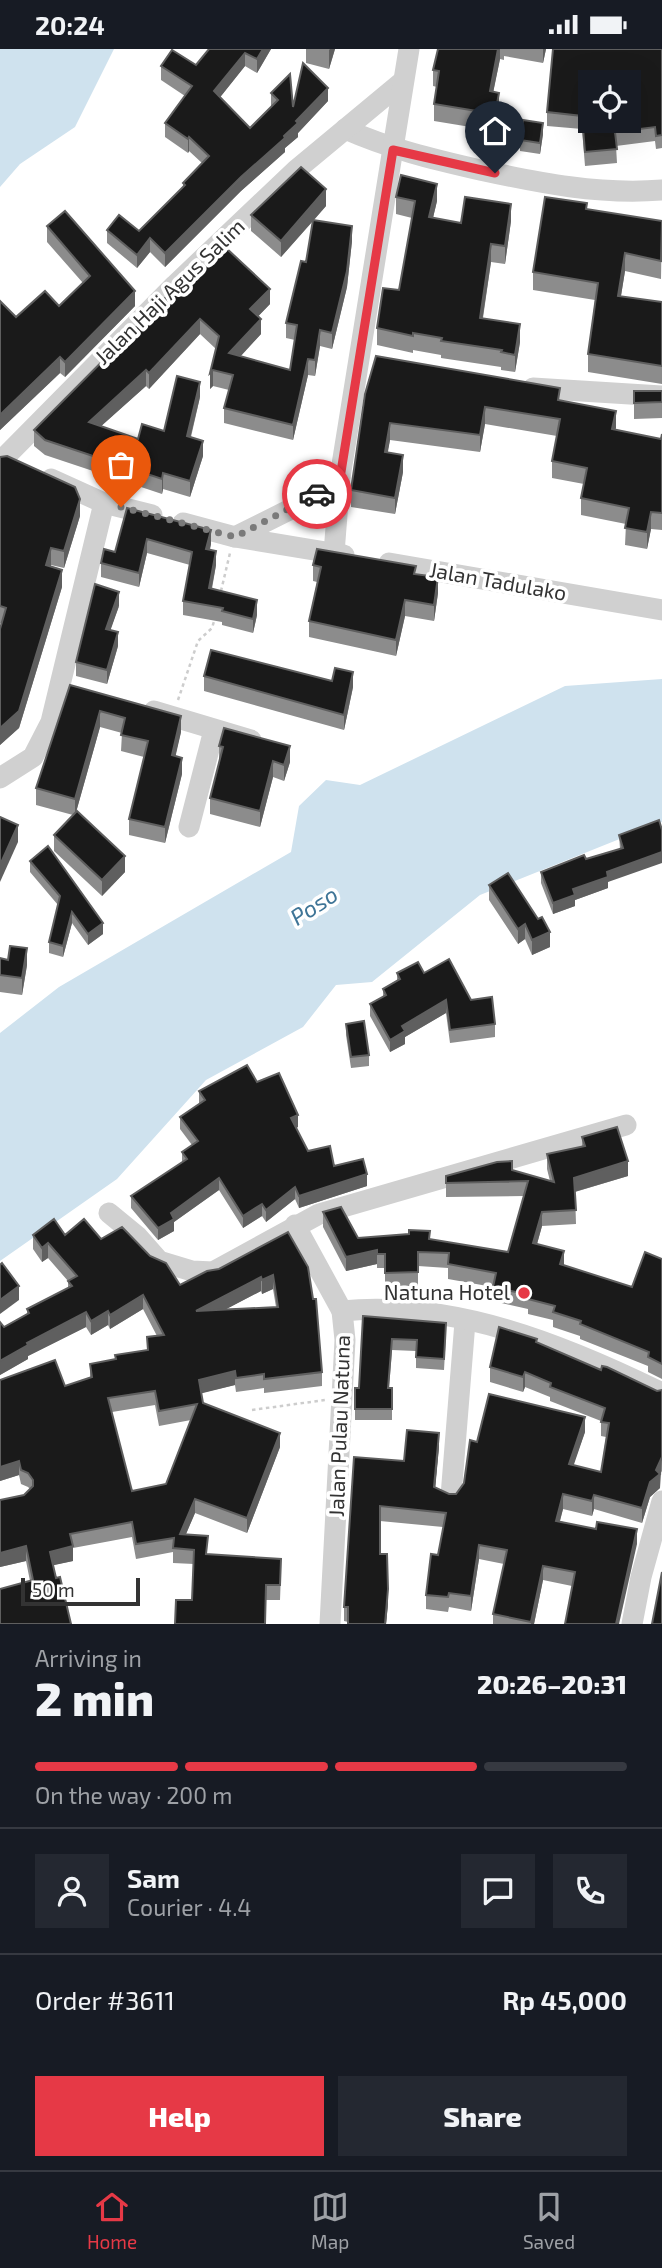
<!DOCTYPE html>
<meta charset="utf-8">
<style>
body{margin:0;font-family:"Exo 2",sans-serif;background:#242831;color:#f1f3f6;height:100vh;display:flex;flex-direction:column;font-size:26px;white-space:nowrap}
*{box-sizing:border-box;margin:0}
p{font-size:23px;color:#9ea1a6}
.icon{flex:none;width:38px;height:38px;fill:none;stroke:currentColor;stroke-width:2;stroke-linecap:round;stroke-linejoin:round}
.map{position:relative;height:1575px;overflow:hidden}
.sheet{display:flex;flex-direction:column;background:#171b24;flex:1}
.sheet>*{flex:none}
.buttons{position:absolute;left:578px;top:21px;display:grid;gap:14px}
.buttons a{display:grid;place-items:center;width:63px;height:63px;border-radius:0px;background:#171b24;box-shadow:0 7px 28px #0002;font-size:35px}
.scale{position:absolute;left:21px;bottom:18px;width:119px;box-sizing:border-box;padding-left:7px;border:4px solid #333;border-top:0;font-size:19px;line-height:24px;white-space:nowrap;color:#333;-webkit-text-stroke:5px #fff;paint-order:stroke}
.pin{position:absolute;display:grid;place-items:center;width:60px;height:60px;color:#fff;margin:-72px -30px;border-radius:50% 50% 50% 0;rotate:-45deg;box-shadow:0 0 7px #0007}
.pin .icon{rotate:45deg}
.courier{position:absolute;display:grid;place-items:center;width:70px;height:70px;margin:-35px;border:5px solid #e63946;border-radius:50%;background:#fff;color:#222;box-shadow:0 2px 9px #0007}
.overview em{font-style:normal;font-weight:800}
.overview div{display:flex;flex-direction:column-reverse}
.overview{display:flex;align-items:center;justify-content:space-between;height:119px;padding:0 35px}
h1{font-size:46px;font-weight:800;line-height:52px}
.bar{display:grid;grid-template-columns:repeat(4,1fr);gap:10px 7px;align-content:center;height:84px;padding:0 35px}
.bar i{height:9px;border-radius:5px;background:#363941}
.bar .active{background:#e63946}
.bar p{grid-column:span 4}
.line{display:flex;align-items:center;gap:18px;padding:0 35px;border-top:2px solid #363941}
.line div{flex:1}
.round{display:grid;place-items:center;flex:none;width:74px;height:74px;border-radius:0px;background:#242831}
.action{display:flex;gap:14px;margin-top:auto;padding:14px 35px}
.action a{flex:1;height:80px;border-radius:0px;background:#e63946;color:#fff;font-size:28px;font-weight:800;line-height:80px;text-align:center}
.action a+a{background:#242831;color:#f1f3f6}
.status{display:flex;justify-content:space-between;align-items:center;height:49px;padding:0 35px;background:#171b24;direction:ltr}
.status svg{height:19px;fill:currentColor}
.dock{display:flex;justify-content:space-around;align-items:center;height:98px;border-top:2px solid #363941;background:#171b24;font-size:19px;color:#9ea1a6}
.dock a{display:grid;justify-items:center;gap:4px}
.dock .active{color:#e63946}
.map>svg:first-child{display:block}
.water{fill:#cfe2ee}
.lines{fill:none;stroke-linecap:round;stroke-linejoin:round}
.path{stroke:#cdcdcd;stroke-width:2.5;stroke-dasharray:3.5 3.5;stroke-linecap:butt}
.minor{stroke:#d0d0d0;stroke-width:21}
.wall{fill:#8c8c8c;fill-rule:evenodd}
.shaded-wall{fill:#5f5f5f}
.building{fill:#1a1a1a;stroke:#5f5f5f;stroke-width:2;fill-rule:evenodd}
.done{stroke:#7a7a7a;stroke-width:7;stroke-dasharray:0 12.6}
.route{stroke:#e63946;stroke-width:9}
.poi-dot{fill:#e63946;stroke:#fff;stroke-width:2.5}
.labels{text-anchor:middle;stroke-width:7;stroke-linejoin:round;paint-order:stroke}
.street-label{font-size:21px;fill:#333;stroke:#fff}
.poi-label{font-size:21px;fill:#333;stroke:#fff;text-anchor:end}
.water-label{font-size:23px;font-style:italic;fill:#3f7597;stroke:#fff}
</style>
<div class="status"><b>20:24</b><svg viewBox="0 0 49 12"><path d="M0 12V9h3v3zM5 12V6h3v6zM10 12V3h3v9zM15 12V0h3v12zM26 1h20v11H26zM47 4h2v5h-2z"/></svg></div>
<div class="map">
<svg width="662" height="1575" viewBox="0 0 662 1575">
<rect width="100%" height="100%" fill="#fff"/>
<g class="water">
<path d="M0,0H114L75,78L20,115L0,138Z"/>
<path d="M662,630V773L480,846L372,933L336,936L303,978L206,1031L117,1130L0,1212V984L59,938L291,803L299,757L326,731L360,736L565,637Z"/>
</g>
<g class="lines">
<g class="path">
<path d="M221,542L230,504"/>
<path d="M178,651L198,592L212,579L215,569"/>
<path d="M252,1361L325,1351"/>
</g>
<g class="minor">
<path d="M345,80C390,100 432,110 480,121C540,134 599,146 662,141"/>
<path d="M533,339L662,347"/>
<path d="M0,413L175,236L296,121L402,33"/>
<path d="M51,430L104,454L152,466"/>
<path d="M183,474L235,488L344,506"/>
<path d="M235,488L309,451L340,428L409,0"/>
<path d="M334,504L340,428"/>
<path d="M389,514L662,561"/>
<path d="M154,662L251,691"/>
<path d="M0,729L33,708L51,673L104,454"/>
<path d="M189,778L214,681"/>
<path d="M109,1164L137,1187L159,1212L192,1222L213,1223L319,1165L626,1076"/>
<path d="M295,1176L342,1262"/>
<path d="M451,1447L465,1273"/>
<path d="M330,1575L345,1291L342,1262C453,1251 564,1296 662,1344"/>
<path d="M632,1575L641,1528L662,1452"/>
</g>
</g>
<g class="wall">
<path d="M209,0H271L257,24L245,17L220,48L250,79L271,58V44L293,58L328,52L298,84V88L285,99V103L241,142L165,218L150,203L137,219L107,194V181L139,182L183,138V134L202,114L189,102L188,104L165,88V74L185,47L161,31V17L196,16Z"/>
<path d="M306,0H335L329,20L306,14Z"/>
<path d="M438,0H546L543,14L504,7V11L500,10L493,43L499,61L495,82L434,72V55L437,38L433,37V21Z"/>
<path d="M662,0V99L656,100L655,92L616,97L617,114L585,117L582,80L547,77V63Z"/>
<path d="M543,85L540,105L520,102V91Z"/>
<path d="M396,148L437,152L433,169L461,174L511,172L505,215L491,213L483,269L520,293L515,323L501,321V318L441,309V306L413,301V304L377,296V279L399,241L412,169L396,165Z"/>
<path d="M326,157L314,171L352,192L347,238L332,300L320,297L315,327L308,326L293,391L224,374V359L229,341L213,337L210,340L216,300L200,285L149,340L146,337L101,377L138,390L164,382L200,348L191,388L203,407L190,448L163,440L162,445L45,406L34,397V381L205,219L270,255L258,267L261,285L240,307L290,321L295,291L286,289V274L306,213L313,172L281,208L251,182V166Z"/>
<path d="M587,160L662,172L661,230L625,222L621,247L662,253V335L588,323V305L595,251L533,241V223Z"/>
<path d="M47,177L135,257L65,328L60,324L0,381V252L16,268L59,257L83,234L47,193Z"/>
<path d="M634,342H662V369L634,370Z"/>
<path d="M365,345L560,351L616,381L661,390L662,385V481L651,480L647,500L625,496L626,475L581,466V449L584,435L552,429V412L557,387L485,375L480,403L390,391L387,404L403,423L395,465L351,458V441Z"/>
<path d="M0,408L80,467L64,519L51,516V517L62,538L19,679L0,696V580L1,575L0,574Z"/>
<path d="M127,459L211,495L210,501L216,516L212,540L257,566L253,584L222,576V573L183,566V552L190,516L147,504L139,538L101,528V514L115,503Z"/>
<path d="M313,516L416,525L438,544L434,572L405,567L396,607L309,588V572L317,533L313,532Z"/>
<path d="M119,557L110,581L118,597L107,635L76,627V613Z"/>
<path d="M204,627L353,638L344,681L204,642Z"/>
<path d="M70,636L181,683L175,707L182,725L165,794L129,786V770L144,708L121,702L122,684L100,678L76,763L125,823L102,847L54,802V786L73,766L36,756V739Z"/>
<path d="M219,697L290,713L284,732L273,728L260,778L210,765V749L219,713Z"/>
<path d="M659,771L608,833V839L575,851V857L553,865L541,834V823L620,800L619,786Z"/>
<path d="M30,812L103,885L88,896L72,874L63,908L49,904V893L58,856L30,823Z"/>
<path d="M489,836L550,898L532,906L525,890L518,895L489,851Z"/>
<path d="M0,909L27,916L22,946L0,943Z"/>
<path d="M397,924H424L471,951L495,975V988L450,994L446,964L405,988V995L390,1003L370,967V955L383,948V940L397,931Z"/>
<path d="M346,975L369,1006V1017L351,1019L346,986Z"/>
<path d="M257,1033L298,1078L296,1079L308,1102L367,1137L299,1159L295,1150L266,1173L262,1167L243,1179L219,1141L174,1173V1182L158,1191L131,1159V1147L182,1113V1103L192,1096L180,1080V1068L199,1055V1042Z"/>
<path d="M582,1088L628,1127L575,1143L576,1175L542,1177L537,1195L564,1216L632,1238L662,1210V1330L648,1323V1317L580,1290V1287L553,1278V1271L528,1265V1260L493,1252V1238L448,1230V1219L418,1217V1238H385V1219H377V1215L346,1222L323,1178V1163L358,1189L430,1190L508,1203L524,1147L446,1148V1127L512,1121L550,1132L547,1120V1105L582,1098Z"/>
<path d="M288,1183L322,1323V1337L264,1344V1339L236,1343L235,1336L201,1344L203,1354L280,1398L247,1484L195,1464L186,1485L207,1505L281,1524L280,1551H192L194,1515L173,1514V1503L136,1510L132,1488L73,1499V1512L53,1516L56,1529L30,1532L26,1512L0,1518V1451L24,1446L30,1440L28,1438L21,1435L19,1426L0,1432V1331L65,1337L90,1329V1315L115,1310L147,1301V1288L157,1287L143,1260L110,1280L108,1276L91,1286L86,1278L28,1307V1310L0,1326V1273L4,1278L27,1265V1260L68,1239V1232L48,1209L42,1213L33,1200V1186H65L101,1190L150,1207L180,1236L219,1220ZM273,1240L276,1258L226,1260L261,1242L262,1245ZM155,1356L159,1377L191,1371L166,1435L132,1442L112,1363Z"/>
<path d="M363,1267L446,1285L444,1321L416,1319V1302L392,1301L389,1339H392V1371H355V1339H359Z"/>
<path d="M537,1294L601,1321L657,1342L662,1341V1422L660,1426V1439L650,1448L642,1474L594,1460L592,1467L563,1460L560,1472L637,1495L572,1537L543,1531L534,1575H493V1565L504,1515L479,1510L471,1562L449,1558L448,1563L426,1560V1546L438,1506L443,1478L380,1472V1505L388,1555L386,1575H348V1573L344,1572V1558L354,1408L404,1412L439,1398L435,1439L449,1445H456L464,1434L477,1393L585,1383L573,1416L601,1423L606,1388L601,1387V1372L550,1352V1348L525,1338L523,1343L490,1333V1318Z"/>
</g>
<g class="shaded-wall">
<path d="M263,0H271L257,24V10Z"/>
<path d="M330,0H335L329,20V1Z"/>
<path d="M498,0H500V10L490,59V42Z"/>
<path d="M543,0H546L543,14Z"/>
<path d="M245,4V17L214,56V42Z"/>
<path d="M328,39V52L298,84V88L285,99V103L241,142L165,218V204L284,87L296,72Z"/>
<path d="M499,44V61L495,82V65Z"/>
<path d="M543,74V85L540,105V94Z"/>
<path d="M189,88V102L188,104V90Z"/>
<path d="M437,135V152L429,185V168Z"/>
<path d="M326,140V157L281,208V192Z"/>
<path d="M511,155V172L505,215V197Z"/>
<path d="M352,177V192L347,238L332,300V284Z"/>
<path d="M150,189V203L137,219V206Z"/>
<path d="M491,195V213L480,286V269Z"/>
<path d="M625,204V222L618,265V247Z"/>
<path d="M270,240V255L250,276V260Z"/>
<path d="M135,242V257L65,328V313Z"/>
<path d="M200,270V285L149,340V324Z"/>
<path d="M261,270V285L229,320V304Z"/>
<path d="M520,275V293L515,323V306Z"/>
<path d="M320,281V297L315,327V311Z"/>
<path d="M60,308V324L0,381V366Z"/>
<path d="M308,310V326L293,391V376Z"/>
<path d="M146,321V337L89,388V373Z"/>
<path d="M213,321V337L210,340V324Z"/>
<path d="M200,333V348L187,402V387Z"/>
<path d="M485,358V375L480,403V386Z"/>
<path d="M616,362V379L612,397V380Z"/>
<path d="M390,374V391L385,420V403Z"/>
<path d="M203,392V407L190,448V432Z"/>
<path d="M403,406V423L395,465V449Z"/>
<path d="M163,424V440L162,445V430Z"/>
<path d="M80,450V467L64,519V502Z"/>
<path d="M651,463V480L647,500V483Z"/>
<path d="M211,481V495L206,514V500Z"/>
<path d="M147,490V504L139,538V524Z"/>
<path d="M51,499V516L46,533V516Z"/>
<path d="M216,502V516L209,553V539Z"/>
<path d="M62,521V538L19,679L0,696V679Z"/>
<path d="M438,528V544L434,572V556Z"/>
<path d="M119,543V557L106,594V580Z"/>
<path d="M257,551V566L253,584V570Z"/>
<path d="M405,551V567L396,607V591Z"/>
<path d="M118,583V597L107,635V621Z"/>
<path d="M353,623V638L344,681V666Z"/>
<path d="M100,662V678L75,767V750Z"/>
<path d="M181,667V683L172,723V706Z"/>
<path d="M290,697V713L284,732V716Z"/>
<path d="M182,709V725L165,794V778Z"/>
<path d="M273,712V728L260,778V762Z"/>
<path d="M18,776V793L0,833V816Z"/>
<path d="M662,803V814L608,833V839L575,851V857L553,865V854L573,840L607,823Z"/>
<path d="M125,807V823L102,847V831Z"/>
<path d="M72,863V874L63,908V897Z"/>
<path d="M103,874V885L88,896V885Z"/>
<path d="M525,875V890L518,895V880Z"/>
<path d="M550,883V898L532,906V891Z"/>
<path d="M27,899V916L22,946V929Z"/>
<path d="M446,951V964L405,988V995L390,1003V991L402,977Z"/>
<path d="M298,1066V1078L291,1081V1069Z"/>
<path d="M628,1112V1127L574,1143V1129Z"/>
<path d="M367,1125V1137L299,1159V1147Z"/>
<path d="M219,1129V1141L174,1173V1182L158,1191V1179L171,1164Z"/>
<path d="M295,1138V1150L266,1173V1161Z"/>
<path d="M262,1155V1167L243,1179V1167Z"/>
<path d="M542,1163V1177L533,1209V1194Z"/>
<path d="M48,1194V1209L42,1213V1199Z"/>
<path d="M377,1201V1215L346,1222V1208Z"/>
<path d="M564,1202V1217L560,1215Z"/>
<path d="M273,1226V1240L262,1245V1231Z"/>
<path d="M261,1228V1242L196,1276V1262Z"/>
<path d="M19,1237V1251L0,1265V1251Z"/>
<path d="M143,1246V1260L110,1280V1266Z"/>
<path d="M108,1262V1276L91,1286V1272Z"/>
<path d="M86,1263V1278L28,1307V1310L0,1326V1312L27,1294Z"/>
<path d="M235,1322V1336L199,1345V1331Z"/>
<path d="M525,1323V1338L523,1343V1328Z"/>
<path d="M585,1368V1383L569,1430V1415Z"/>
<path d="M280,1384V1398L247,1484V1469Z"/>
<path d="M439,1384V1398L434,1453V1438Z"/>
<path d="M662,1408L660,1439L650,1448L642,1474V1459L650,1433L656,1421Z"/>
<path d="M19,1412V1426L0,1432V1418Z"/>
<path d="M563,1445V1460L556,1486V1472Z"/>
<path d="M594,1446V1460L592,1467V1452Z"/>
<path d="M195,1450V1464L180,1499V1485Z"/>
<path d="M637,1480V1495L619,1575H616Z"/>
<path d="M479,1496V1510L471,1562V1547Z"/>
<path d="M26,1497V1512L0,1518V1504Z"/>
<path d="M73,1497V1512L50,1517V1503Z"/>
<path d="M543,1517V1531L534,1575H531Z"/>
<path d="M388,1540V1555L386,1575H385Z"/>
</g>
<g class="building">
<path d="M209,0H263L257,10L245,4L214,42L250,79L278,51L271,44L290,25L293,58L303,14L328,39L296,72L298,74L284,87L285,89L241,128L165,204L150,189L137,206L107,181L119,166L139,182L185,136L183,134L209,107L189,88L188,90L165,74L192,37L161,17L172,1L196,16Z"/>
<path d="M438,0H498L490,42L499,44L495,65L434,55L439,22L433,21Z"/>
<path d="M553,0H662V86L656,87L655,78L615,83L617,100L585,103L582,67L547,63ZM590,33H628V72H590Z"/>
<path d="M523,71L543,74L540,94L520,91Z"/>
<path d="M301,118L326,140L281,192L251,166Z"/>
<path d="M401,126L437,135L429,168L461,174L465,148L511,155L505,197L491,195L480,269L520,275L515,306L501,303L502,301L441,292L442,289L413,284V287L377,279L383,239L399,241L415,152L396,148Z"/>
<path d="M545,148L587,154L586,160L662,172L661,212L625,204L618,247L662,253V317L588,305L598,234L533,223Z"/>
<path d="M65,162L135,242L65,313L60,308L0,366V252L16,268L45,242L59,257L90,227L47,177Z"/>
<path d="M313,171L352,177L347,222L332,284L320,281L315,311L308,310L293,376L224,359L233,326L213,321L210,324L219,287L200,270L149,324L146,321L89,373L138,390L142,375L164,382L177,327L200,333L187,387L203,392L190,432L163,424L162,430L45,391L34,381L184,230L200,215L205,219L225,198L270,240L250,260L261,270L229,304L290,321L297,276L286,274L301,212L306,213Z"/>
<path d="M376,307L560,339L558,351L616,362L612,380L661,390L662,385V464L651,463L647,483L625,479L629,459L581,449L587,419L552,412L560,370L485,358L480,386L390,374L385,403L403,406L395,449L351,441L365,345Z"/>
<path d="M634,342H662V353L634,354Z"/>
<path d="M7,407L75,438L80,450L64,502L51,499L46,516L62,521L19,662L0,679V580L6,559L0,557V408Z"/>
<path d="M127,459L211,481L206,500L216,502L209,539L257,551L253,570L222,562L223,559L183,552L192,503L147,490L139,524L101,514L104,500L115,503Z"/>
<path d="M317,500L416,517L414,525L438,528L434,556L405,551L396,591L309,572L321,518L313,516Z"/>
<path d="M95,535L119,543L106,580L118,583L107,621L76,613Z"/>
<path d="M211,601L332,632L335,619L353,623L344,666L204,627Z"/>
<path d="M70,636L181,667L172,706L182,709L165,778L129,770L148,692L121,686L125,669L100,662L75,750L36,739Z"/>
<path d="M224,679L290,697L284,716L273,712L260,762L210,749L223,698L219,697Z"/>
<path d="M77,762L125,807L102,831L54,786Z"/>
<path d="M0,768L18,776L0,816Z"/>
<path d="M659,771L662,781V803L607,823L608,828L573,840L575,846L553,854L541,823L584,806L586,810L623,799L619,786Z"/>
<path d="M48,797L103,874L88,885L72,863L63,897L49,893L60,847L30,812Z"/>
<path d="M508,824L538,870L542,868L550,883L532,891L525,875L518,880L489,836Z"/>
<path d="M10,897L27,899L22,929L0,926V909L8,911Z"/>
<path d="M449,910L471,951L492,948L495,975L450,981L446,951L402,977L405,982L390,991L370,955L386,946L383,940L400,930L397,924L418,913L424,924Z"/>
<path d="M364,972L369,1006L351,1008L346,975Z"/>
<path d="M247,1016L257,1033L279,1024L298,1066L291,1069L308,1102L330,1097L334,1117L363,1110L367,1125L299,1147L295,1138L266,1161L262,1155L243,1167L219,1129L171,1164L174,1170L158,1179L131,1147L187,1110L182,1103L198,1092L180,1068L205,1051L199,1042Z"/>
<path d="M617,1078L628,1112L574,1129L576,1161L542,1163L533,1194L564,1202L560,1215L632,1238L645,1203L662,1210V1315L648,1308L649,1303L580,1275L581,1272L553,1263L555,1257L528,1250L529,1246L493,1238L496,1224L448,1215L449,1204L418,1203V1223L385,1224V1205H377V1201L346,1208L323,1163L341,1158L358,1189L409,1185V1181L430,1182L429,1190L508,1203L528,1132L446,1134V1127L497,1113L512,1112V1121L554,1133L547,1105L585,1097L582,1088Z"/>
<path d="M54,1170L65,1186L84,1170L101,1190L122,1178L150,1207L166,1214L180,1236L207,1222L219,1220L288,1183L308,1218L313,1250H316L322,1323L264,1330V1325L236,1329L235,1322L199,1331L203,1354L280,1384L247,1469L195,1450L180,1485L208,1487L206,1505L281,1510L280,1536H266L265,1575H175L176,1551H192L194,1501L173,1499L174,1489L136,1495L132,1473L70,1485L73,1497L50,1503L56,1529L60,1528L71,1575H0V1540L33,1531L26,1497L0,1504V1451L24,1446L33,1437V1431L28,1424L21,1421L19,1412L0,1418V1331L55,1311L65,1337L92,1328L90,1315L116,1310L115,1306L148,1301L147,1288L164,1286L143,1246L110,1266L108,1262L91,1272L86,1263L27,1294L28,1296L0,1312V1273L4,1278L29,1264L27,1260L72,1237L68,1232L77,1227L48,1194L42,1199L33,1186ZM273,1226L278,1258L196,1262L261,1228L262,1231ZM155,1342L159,1362L197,1355L166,1435L132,1442L108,1349Z"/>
<path d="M2,1214L19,1237L0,1251V1216Z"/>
<path d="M363,1267L446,1274L444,1310L416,1308L417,1291L392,1290L388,1339H392V1360H355V1339H359Z"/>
<path d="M499,1278L537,1290L536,1293L601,1321L602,1317L607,1318L657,1342L662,1341V1408L656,1421L660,1425L650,1433L642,1459L594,1446L592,1452L563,1445L556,1472L596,1480L597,1473L637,1480L616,1575H565L575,1523L543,1517L531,1573L493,1565L507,1501L479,1496L471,1547L449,1544L448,1548L426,1546L431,1505L438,1506L446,1464L380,1457V1505H387L388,1540L385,1575H348V1558H344L354,1408L404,1412L407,1381L439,1384L434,1438L449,1445H456L464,1434L470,1391L477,1393L489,1345L585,1368L569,1415L601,1423L609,1374L601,1373L605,1359L550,1338L551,1334L525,1323L523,1328L490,1318Z"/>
<path d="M662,1523V1575H652Z"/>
</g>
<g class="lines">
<path class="done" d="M121,458L235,488L317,445"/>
<path class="route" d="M317,445L340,429L393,101L495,124"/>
</g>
<circle class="poi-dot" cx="524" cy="1244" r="7"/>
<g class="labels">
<g class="street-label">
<text transform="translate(170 243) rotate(-44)" y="7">Jalan Haji Agus Salim</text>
<text transform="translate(498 533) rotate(10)" y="7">Jalan Tadulako</text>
<text transform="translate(340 1377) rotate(-88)" y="7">Jalan Pulau Natuna</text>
</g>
<g class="poi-label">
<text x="510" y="1251">Natuna Hotel</text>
</g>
<g class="water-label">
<text transform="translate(314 857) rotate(-33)" y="8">Poso</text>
</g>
</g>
</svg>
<div class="buttons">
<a><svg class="icon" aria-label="locate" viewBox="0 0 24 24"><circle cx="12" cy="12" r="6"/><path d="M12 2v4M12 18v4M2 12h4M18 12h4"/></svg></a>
</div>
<div class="scale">50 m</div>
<div class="pin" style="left:121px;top:458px;background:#ea580c"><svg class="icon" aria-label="bag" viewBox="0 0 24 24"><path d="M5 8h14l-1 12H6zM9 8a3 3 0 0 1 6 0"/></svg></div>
<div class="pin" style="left:495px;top:124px;background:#1f2937"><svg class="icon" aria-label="home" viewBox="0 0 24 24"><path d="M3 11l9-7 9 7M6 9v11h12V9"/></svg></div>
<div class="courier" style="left:317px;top:445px"><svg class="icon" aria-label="car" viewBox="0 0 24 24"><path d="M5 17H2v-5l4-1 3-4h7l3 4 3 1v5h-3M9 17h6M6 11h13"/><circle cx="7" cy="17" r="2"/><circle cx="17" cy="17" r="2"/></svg></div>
</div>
<section class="sheet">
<div class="overview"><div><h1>2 min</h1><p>Arriving in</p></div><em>20:26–20:31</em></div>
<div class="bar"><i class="active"></i><i class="active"></i><i class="active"></i><i></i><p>On the way · 200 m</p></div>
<div class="line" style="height:126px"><a class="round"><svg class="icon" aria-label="person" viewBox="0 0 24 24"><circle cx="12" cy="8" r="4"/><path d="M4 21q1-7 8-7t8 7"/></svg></a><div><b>Sam</b><p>Courier · 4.4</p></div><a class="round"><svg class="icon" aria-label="chat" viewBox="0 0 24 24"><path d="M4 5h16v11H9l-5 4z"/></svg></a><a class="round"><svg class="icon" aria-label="phone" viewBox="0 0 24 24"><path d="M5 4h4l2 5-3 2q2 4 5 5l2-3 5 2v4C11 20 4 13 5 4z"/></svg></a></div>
<div class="line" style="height:91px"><div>Order #3611</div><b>Rp 45,000</b></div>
<div class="action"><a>Help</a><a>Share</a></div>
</section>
<nav class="dock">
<a class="active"><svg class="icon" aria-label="home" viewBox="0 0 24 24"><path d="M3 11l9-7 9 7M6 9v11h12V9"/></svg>Home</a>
<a><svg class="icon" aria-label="map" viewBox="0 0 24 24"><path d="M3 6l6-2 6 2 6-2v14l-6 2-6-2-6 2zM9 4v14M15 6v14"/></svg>Map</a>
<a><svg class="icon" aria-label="saved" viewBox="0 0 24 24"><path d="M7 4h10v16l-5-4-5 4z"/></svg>Saved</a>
</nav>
